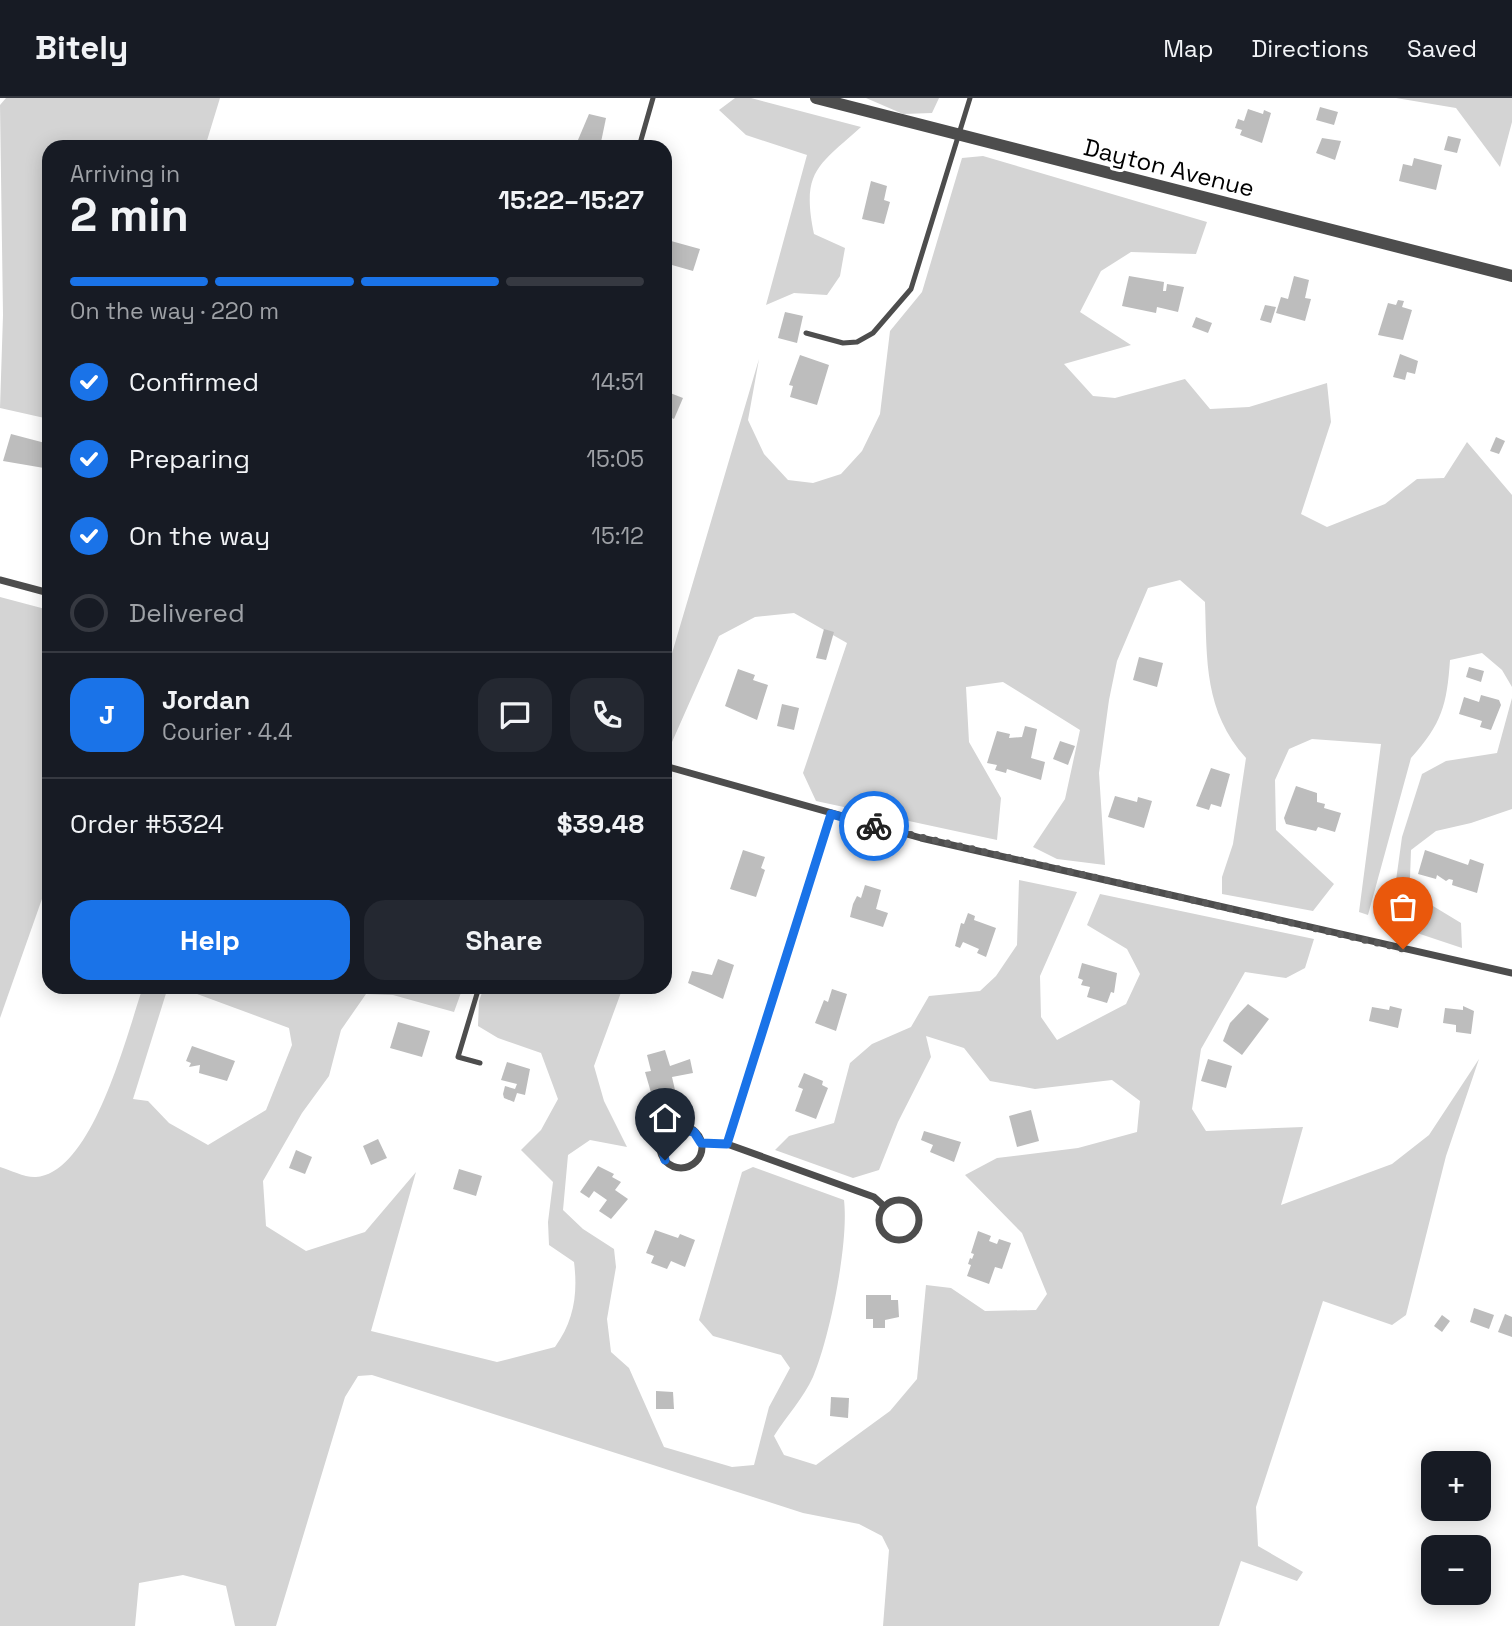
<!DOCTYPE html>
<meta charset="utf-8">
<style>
body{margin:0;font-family:"Space Grotesk",sans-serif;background:#242831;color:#f1f3f6;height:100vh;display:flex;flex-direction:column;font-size:26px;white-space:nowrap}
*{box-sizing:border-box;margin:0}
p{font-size:23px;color:#9ea1a6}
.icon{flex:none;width:38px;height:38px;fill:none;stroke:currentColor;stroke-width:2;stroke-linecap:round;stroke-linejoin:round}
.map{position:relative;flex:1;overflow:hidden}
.panel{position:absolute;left:42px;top:42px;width:630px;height:854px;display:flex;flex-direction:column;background:#171b24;border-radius:21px;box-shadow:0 4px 18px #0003}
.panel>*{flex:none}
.controls{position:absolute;left:1421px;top:1353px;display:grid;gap:14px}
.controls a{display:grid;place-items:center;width:70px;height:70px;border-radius:14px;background:#171b24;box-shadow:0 4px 18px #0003;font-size:35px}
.pin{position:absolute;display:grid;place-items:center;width:60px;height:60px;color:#fff;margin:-72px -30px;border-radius:50% 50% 50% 0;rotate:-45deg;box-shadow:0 0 7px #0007}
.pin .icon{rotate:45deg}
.courier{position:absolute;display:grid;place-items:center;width:70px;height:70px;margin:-35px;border:5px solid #1a73e8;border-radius:50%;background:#fff;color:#222;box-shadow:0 2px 9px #0007}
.overview em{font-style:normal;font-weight:600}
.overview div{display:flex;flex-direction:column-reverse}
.overview{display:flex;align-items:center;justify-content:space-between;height:119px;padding:0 28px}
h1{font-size:46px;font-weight:600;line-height:52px}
.bar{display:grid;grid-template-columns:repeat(4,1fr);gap:10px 7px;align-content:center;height:84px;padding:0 28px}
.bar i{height:9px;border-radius:5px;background:#363941}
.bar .on{background:#1a73e8}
.bar p{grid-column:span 4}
.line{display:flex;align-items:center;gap:18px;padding:0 28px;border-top:2px solid #363941}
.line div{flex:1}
.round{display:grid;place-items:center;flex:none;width:74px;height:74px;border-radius:21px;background:#242831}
ol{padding:0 28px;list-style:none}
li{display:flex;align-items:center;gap:21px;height:77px}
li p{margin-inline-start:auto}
li .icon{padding:7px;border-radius:50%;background:#1a73e8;color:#fff;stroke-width:4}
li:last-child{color:#9ea1a6}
li i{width:38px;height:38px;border:4px solid #363941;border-radius:50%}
.primary-button{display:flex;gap:14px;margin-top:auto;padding:14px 28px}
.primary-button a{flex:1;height:80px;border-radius:21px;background:#1a73e8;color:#fff;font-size:28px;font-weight:600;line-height:80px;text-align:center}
.primary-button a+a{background:#242831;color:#f1f3f6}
header{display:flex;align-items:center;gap:42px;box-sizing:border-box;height:98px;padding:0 35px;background:#171b24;border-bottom:2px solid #363941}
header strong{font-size:33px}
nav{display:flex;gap:38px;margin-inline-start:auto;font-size:24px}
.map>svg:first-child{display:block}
.green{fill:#d4d4d4}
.building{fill:#bdbdbd}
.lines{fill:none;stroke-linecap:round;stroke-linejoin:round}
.service{stroke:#4d4d4d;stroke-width:5}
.minor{stroke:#4d4d4d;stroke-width:7}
.tertiary{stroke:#4d4d4d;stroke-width:12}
.done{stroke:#595959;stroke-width:7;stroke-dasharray:0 12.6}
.route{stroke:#1a73e8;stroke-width:9}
.labels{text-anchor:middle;stroke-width:6;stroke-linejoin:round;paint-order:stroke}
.street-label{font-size:24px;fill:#000;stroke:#fff}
</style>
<header>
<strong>Bitely</strong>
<nav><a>Map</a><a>Directions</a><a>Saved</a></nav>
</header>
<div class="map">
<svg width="1512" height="1528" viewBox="0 0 1512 1528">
<rect width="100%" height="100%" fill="#fff"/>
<g class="green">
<path d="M6,0H220L205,49H49V321L0,310L3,217L0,7Z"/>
<path d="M735,0H751L861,29C818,68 801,73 814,136L845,150L840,178L827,197L794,195L766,207L807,57L746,37L719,12Z"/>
<path d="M866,0H939L932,15L903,16Z"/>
<path d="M1396,0H1512V24L1500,69L1456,10Z"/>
<path d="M983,58L1207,124L1196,156L1131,154L1101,173L1080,214L1131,247L1064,266L1093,298L1115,300L1185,281L1210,311L1249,309L1327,285L1331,324L1301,416L1327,429L1385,406L1417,381L1444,380L1467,344L1512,397V589L1502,572L1482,555L1450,562C1447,606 1442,626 1411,660L1368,817L1359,814L1381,646L1312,641L1289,651L1275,682L1276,732L1334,786L1313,813L1222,796V779L1233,746L1246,660C1204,613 1207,563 1205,504L1180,482L1148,490L1117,563L1109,602L1099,675L1105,767L1057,761L1033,749L1065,701L1080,632L1003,584L966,589L969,644L1001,700L997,742L816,703L803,675L847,545L794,515L755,519L719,538L672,644L665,645V579L759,261L748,322L764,356L788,382L813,385L841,376L862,353L880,316L890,233L922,194L962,60Z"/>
<path d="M0,499L49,512V781L0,920Z"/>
<path d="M1512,600V711L1471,725L1436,733L1411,752L1410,780L1428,805L1461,825L1462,850L1390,826L1402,739L1422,676L1446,663L1497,655Z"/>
<path d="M1019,782L1077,794L1040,878L1041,919L1057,942L1126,906L1140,876L1127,851L1087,827L1100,796L1314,841L1305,870L1286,880L1245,874L1201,951L1192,1011L1206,1033L1303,1029L1281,1107L1392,1066L1429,1037L1479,961L1446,1058L1406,1217L1392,1227L1323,1203L1256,1409L1258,1448L1303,1474L1297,1483L1241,1463L1219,1528H883L889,1452L882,1438L859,1426L803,1415L372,1277L358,1278L345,1299L276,1528H235L226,1488L183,1477L139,1485L135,1528H0V1069C10,1072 26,1080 36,1079C93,1075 127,935 143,889H168L133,1001L148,1003L169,1025L208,1047L266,1012L292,947L289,930L189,893L190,889H463L454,914L393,897L366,896L341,932L329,978L302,1015L263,1083L266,1128L306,1153L365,1134L416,1074L371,1233L497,1264L555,1249C574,1223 578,1196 574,1164L549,1147L548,1124L553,1084L521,1052L541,1032L558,1001L541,955L498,940L478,928L479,903L484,889H545L547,892L553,889H623L594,968L604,1003L627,1049L590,1042L568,1057L563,1112L583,1131L614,1151L616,1169L607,1221L611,1254L629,1270L664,1349L732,1369L754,1367L769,1309L790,1270L781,1257L713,1238L699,1222L742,1074L753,1069L844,1102C849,1144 830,1239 813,1279C804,1299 786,1319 774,1338L784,1357L816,1367L890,1313L917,1281L926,1187L951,1190L985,1213L1036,1212L1047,1196L1022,1135L965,1077L997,1060L1078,1050L1137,1034L1140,1003L1112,982L1035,991L990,983L964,950L926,938L931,959L898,1024L879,1072L853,1080L775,1052L789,1038L834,1025L850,965L872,946L911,929L929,898L980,893L996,878L1017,847Z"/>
</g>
<g class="building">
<path d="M1320,9L1338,14L1334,27L1316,22Z"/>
<path d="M1248,11L1263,16L1264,12L1271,15L1262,45L1240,37L1242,32L1235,30L1238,21L1244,23Z"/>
<path d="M589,16L606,20L600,49H575Z"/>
<path d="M1448,38L1461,41L1457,55L1444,52Z"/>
<path d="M1322,40L1341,43L1335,62L1316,55Z"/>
<path d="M1414,60L1442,67L1436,92L1399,83L1403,66L1412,68Z"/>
<path d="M871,83L887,88L884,102L890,104L884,126L862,121Z"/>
<path d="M671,143L700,151L693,173L665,165Z"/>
<path d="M1129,178L1164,184L1163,193H1166L1167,186L1184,189L1178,214L1157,209L1156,215L1122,208Z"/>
<path d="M1294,178L1309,182L1305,200L1311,201L1305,223L1276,215L1281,199L1288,201Z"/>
<path d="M1398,202L1404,203L1402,209L1412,212L1403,242L1378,237L1388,205L1396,207Z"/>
<path d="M1265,207L1276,209L1271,225L1260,222Z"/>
<path d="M785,214L803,218L797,245L778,240Z"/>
<path d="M1196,219L1212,225L1208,235L1192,229Z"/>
<path d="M1400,256L1418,263L1415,276L1407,274L1405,282L1393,279Z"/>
<path d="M800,257L829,267L817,307L790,299L793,288L789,287Z"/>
<path d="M665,293L683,300L674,321L665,317Z"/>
<path d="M11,336L49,346V360L44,370L3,363Z"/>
<path d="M1496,339L1505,343L1499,356L1490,353Z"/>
<path d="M824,531L834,534L826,562L816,560Z"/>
<path d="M1139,559L1163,565L1157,589L1133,582Z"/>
<path d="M1469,569L1484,573L1481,584L1466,579Z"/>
<path d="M738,571L755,577L753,582L768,587L757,622L725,608Z"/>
<path d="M1481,597L1499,602L1501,607L1491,632L1480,629L1482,623L1459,616L1464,599L1479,604Z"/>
<path d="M782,606L799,610L794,632L777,628Z"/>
<path d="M1025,628L1037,631L1031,660L1045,664L1041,682L1007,671L1006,675L995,672L997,667L987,665L997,633L1010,636L1009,640L1022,639Z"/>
<path d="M1060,643L1075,648L1068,667L1053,661Z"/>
<path d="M1211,670L1230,676L1221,709L1211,706L1209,712L1196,708Z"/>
<path d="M1296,688L1317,695V704L1325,706L1324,710L1341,715L1335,734L1318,729L1316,733L1286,726L1284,720Z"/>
<path d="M1115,698L1137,704L1138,699L1152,703L1144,730L1108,719Z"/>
<path d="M743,752L765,759L761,770L765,772L756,799L730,791Z"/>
<path d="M1425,752L1468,767L1470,761L1484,766L1477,795L1452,787L1453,782L1449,781L1446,783L1437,777L1436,781L1418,776Z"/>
<path d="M865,787L881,792L876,811L888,815L883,829L850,819L853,806L857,798L861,800Z"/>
<path d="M968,815L975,818L974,822L996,830L986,859L977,855L979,851L963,844L960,850L955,848L961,825L964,826Z"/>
<path d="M718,861L734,867L723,901L688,885L692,873L712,877Z"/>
<path d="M1082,865L1117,875L1114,895L1111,894L1107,905L1087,899L1090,889L1081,887L1083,882L1078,880Z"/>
<path d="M832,891L847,896L836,933L815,925L824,902L828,904Z"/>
<path d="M1248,906L1269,921L1242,957L1223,943L1230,925Z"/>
<path d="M1390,908L1402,911L1398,930L1369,923L1372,909L1389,912Z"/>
<path d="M1463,908L1474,913L1471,936L1456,934V927L1443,925L1445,910L1463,912Z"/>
<path d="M398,924L430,933L422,959L390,950Z"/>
<path d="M192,948L235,963L227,983L199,975L200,967L189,969L191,965L186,963Z"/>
<path d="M665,952L670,968L690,961L693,975L672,979L675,992L652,998L645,974L651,973L647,957Z"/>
<path d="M1208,961L1232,968L1226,990L1201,983Z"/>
<path d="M507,964L530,971L525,997L517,995L514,1004L504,1000L503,996L505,988L515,991L517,986L501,982Z"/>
<path d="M804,975L823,983L822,987L828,990L816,1021L795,1013L803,991L798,989Z"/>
<path d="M1031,1012L1039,1043L1017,1049L1009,1018Z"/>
<path d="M924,1033L961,1044L954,1064L930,1054L933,1047L921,1042Z"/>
<path d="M378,1041L387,1060L371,1067L363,1048Z"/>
<path d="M296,1052L312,1059L305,1076L289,1070Z"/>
<path d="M598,1068L614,1076L612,1079L621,1084L615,1092L628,1101L611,1121L599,1113L607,1102L594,1093L589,1100L580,1094Z"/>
<path d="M459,1071L482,1078L476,1098L453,1091Z"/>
<path d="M655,1132L678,1140L680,1136L695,1142L685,1169L671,1163L667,1171L651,1165L654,1158L646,1155Z"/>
<path d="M978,1133L991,1138L989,1143L997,1146L999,1141L1011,1145L1002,1171L995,1169L989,1186L967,1178L971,1167L968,1166L970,1160L972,1161L974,1156L971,1155Z"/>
<path d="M866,1197H891V1202H898L899,1219L885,1222V1230H873V1221H866Z"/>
<path d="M1474,1210L1494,1217L1489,1231L1470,1224Z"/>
<path d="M1505,1216L1512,1219V1239L1498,1234Z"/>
<path d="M1442,1217L1450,1223L1442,1234L1434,1228Z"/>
<path d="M656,1293L673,1294L674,1311H656Z"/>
<path d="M831,1299L849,1300L848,1320L830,1318Z"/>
</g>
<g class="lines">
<g class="service">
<path d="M639,49L653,0"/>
<path d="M806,235L843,245L857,244L873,235L911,191L970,0"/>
<path d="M479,889L458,959L480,965"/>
</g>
<g class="minor">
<path d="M0,482L49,495"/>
<path d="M665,668L921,740L1512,875"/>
<circle cx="681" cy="1049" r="21"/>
<path d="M701,1045L727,1046L874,1099L884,1108"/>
<path d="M727,1046L831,716"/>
<circle cx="899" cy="1122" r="20"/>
</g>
<path class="tertiary" d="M816,0L1512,178"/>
</g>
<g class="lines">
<path class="done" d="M874,728L1403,851"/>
<path class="route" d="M665,1062L661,1043L675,1030L694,1034L701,1045L727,1046L831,716L874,728"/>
</g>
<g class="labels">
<g class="street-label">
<text transform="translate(1169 70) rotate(14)" y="8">Dayton Avenue</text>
</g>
</g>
</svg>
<div class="controls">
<a>+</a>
<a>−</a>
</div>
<div class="pin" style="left:1403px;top:851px;background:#ea580c"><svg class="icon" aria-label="bag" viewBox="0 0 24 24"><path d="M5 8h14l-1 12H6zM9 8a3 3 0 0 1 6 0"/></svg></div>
<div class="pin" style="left:665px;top:1062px;background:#1f2937"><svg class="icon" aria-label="home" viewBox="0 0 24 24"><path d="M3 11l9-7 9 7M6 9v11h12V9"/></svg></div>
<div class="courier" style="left:874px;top:728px"><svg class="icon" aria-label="bike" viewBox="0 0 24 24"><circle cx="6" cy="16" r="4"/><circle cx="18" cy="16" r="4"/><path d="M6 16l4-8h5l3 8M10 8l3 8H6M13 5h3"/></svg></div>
<section class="panel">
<div class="overview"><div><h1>2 min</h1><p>Arriving in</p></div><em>15:22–15:27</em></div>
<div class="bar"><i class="on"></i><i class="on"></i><i class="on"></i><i></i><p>On the way · 220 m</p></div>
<ol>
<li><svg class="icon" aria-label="check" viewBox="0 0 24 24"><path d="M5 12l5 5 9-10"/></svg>Confirmed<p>14:51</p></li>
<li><svg class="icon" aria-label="check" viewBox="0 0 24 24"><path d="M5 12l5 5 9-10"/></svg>Preparing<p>15:05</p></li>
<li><svg class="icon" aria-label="check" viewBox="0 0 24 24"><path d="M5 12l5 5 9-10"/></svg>On the way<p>15:12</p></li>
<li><i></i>Delivered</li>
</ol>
<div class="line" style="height:126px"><b class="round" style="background:#1a73e8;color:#fff">J</b><div><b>Jordan</b><p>Courier · 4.4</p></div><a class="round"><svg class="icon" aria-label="chat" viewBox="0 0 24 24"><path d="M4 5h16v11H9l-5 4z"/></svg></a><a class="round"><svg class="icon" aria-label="phone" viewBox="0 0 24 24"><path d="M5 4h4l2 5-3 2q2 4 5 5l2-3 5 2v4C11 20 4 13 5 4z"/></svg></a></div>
<div class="line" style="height:91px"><div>Order #5324</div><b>$39.48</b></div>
<div class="primary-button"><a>Help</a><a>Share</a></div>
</section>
</div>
